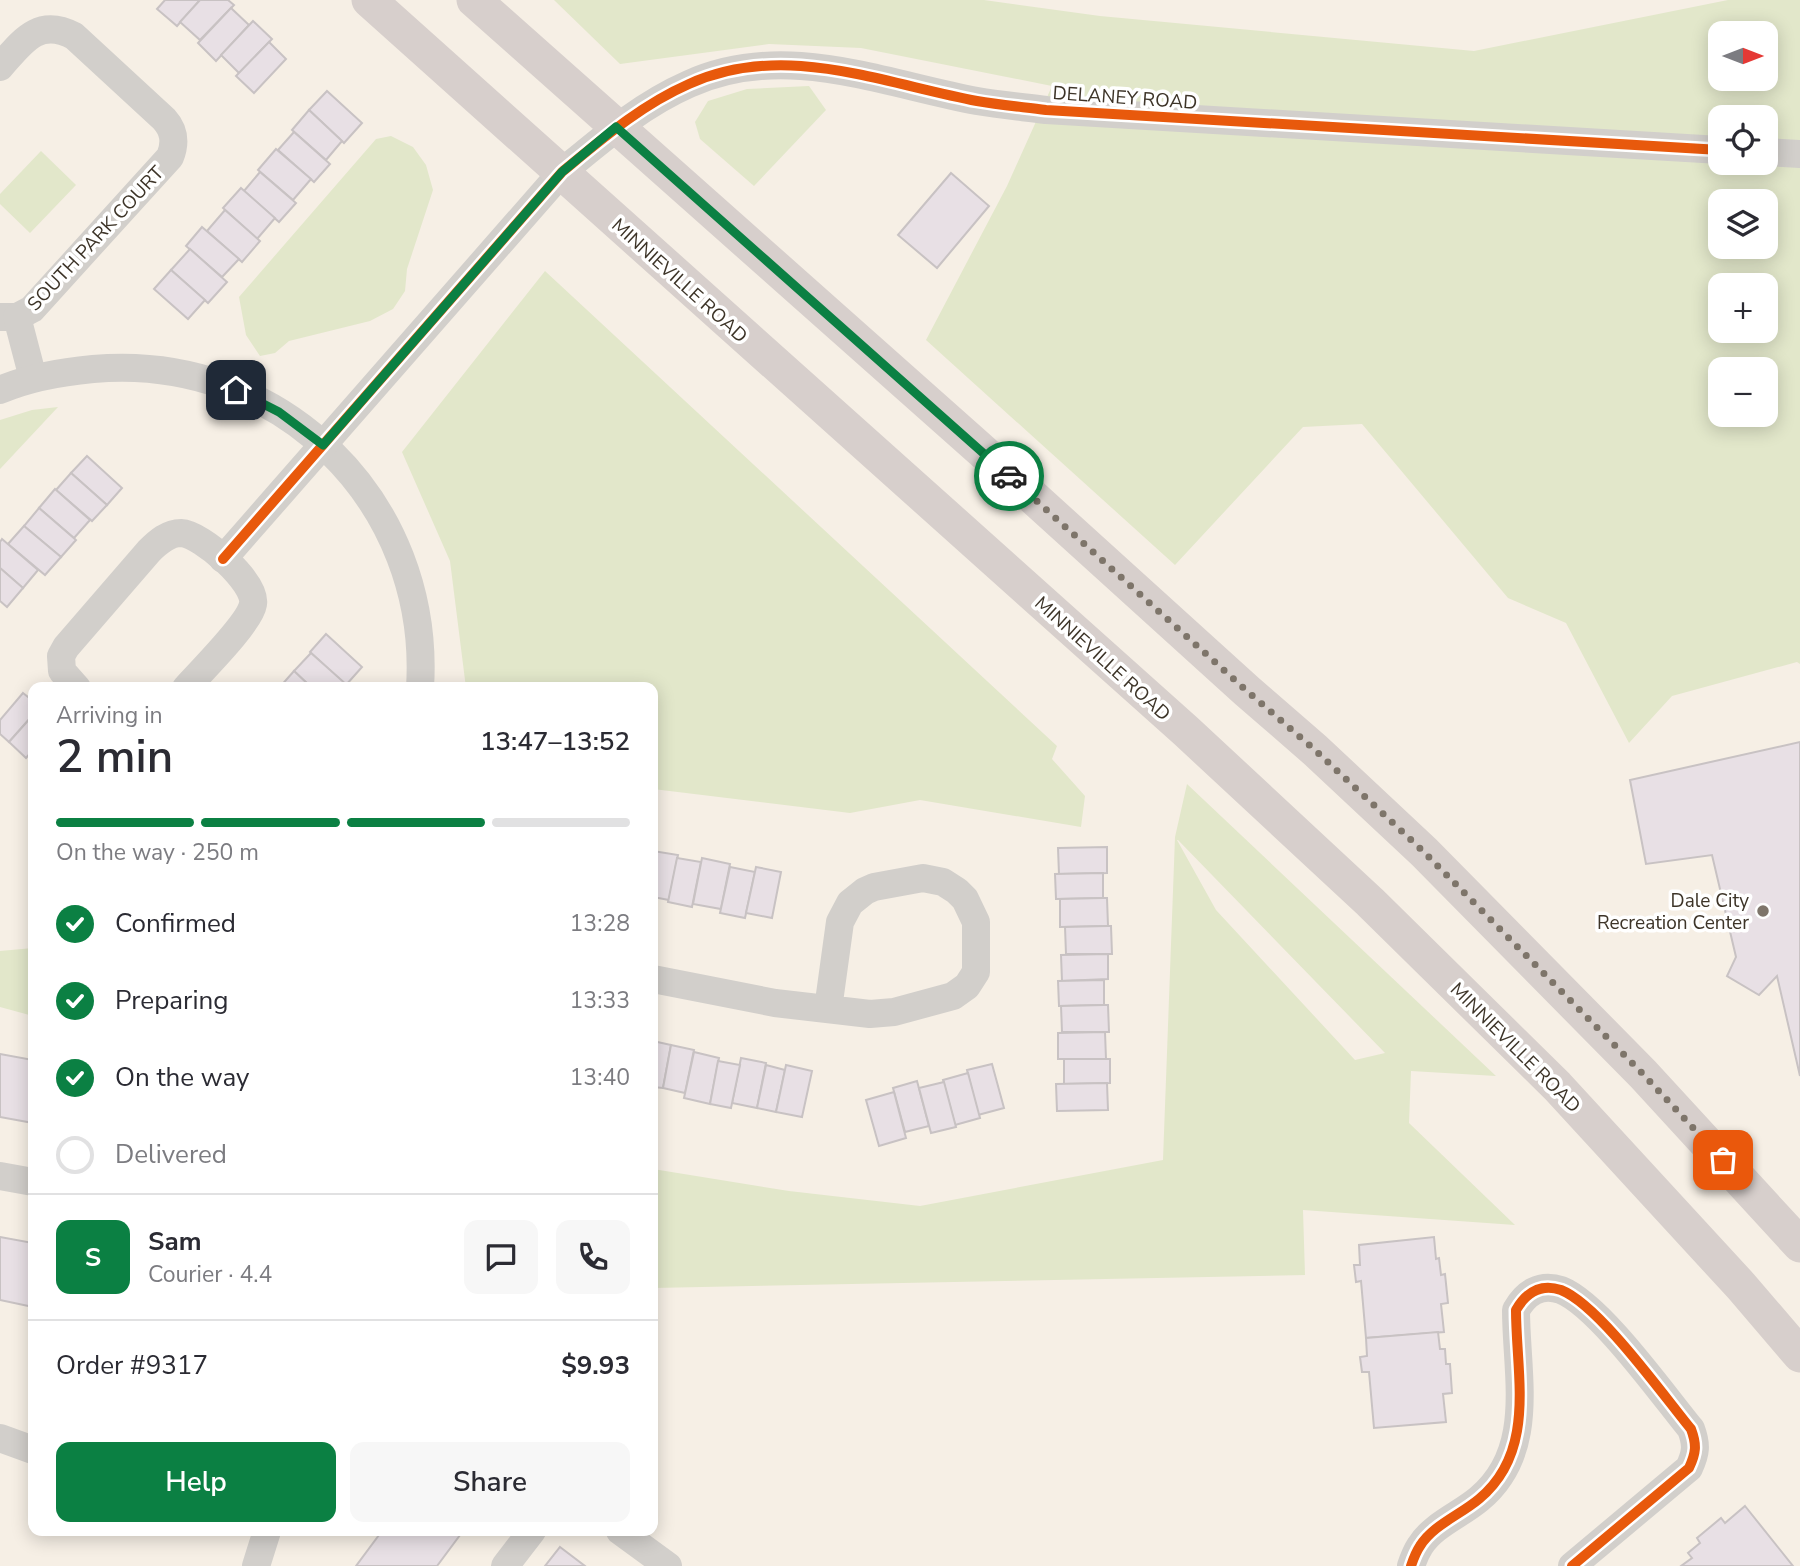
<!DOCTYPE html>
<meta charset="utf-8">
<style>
body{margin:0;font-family:"Nunito Sans",sans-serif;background:#f7f7f7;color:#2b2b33;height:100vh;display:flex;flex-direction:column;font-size:26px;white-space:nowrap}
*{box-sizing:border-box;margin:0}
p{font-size:23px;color:#7c7c81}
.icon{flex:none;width:38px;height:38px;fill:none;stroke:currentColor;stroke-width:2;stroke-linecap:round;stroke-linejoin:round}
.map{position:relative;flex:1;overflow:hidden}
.drawer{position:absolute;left:28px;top:682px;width:630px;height:854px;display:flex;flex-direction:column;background:#fff;border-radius:14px;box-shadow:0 4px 18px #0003}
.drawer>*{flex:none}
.needle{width:46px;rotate:90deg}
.controls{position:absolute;left:1708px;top:21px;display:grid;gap:14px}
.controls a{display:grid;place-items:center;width:70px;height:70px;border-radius:14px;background:#fff;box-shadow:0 4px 18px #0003;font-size:35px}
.pin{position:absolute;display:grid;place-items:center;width:60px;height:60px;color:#fff;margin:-30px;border-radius:14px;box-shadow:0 4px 10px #0006}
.courier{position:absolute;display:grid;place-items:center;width:70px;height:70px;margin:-35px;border:5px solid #0b8043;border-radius:50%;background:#fff;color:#222;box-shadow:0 2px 9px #0007}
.headline em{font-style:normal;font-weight:600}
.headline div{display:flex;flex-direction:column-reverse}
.headline{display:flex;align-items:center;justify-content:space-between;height:119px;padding:0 28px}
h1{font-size:46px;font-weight:600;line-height:52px}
.bar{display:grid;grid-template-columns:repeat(4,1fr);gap:10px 7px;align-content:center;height:84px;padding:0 28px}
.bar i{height:9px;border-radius:5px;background:#e1e1e2}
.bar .active{background:#0b8043}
.bar p{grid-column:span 4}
.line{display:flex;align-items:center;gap:18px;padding:0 28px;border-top:2px solid #e1e1e2}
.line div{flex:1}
.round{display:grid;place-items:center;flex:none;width:74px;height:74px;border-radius:14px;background:#f7f7f7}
ol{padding:0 28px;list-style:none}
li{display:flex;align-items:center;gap:21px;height:77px}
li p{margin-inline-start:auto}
li .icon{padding:7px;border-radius:50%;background:#0b8043;color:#fff;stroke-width:4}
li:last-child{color:#7c7c81}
li i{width:38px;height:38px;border:4px solid #e1e1e2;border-radius:50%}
.action{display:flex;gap:14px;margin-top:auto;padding:14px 28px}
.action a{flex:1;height:80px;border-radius:14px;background:#0b8043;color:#fff;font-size:28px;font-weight:600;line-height:80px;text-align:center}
.action a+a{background:#f7f7f7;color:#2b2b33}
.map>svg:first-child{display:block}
.green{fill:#e2e7ca;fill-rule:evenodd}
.building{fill:#e8e0e5;stroke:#c8c2c3;stroke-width:2}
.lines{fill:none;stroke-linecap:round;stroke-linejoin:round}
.minor{stroke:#d2cfcb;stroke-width:28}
.major{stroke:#d7cfcc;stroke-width:35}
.cycleway-casing{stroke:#fff;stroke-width:15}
.cycleway{stroke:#e8590c;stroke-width:10}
.done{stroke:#7e756a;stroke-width:7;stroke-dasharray:0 12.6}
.route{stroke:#0b8043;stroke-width:9}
.poi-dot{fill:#7e756a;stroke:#fff;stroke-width:2.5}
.labels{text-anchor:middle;stroke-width:7;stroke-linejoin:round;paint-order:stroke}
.street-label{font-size:19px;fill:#3d3428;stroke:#fff}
.poi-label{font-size:19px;fill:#3d3428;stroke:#fff;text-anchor:end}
</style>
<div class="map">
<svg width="1800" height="1566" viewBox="0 0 1800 1566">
<rect width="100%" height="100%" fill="#f6efe5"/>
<g class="green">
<path d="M554,0H984L1100,16L1474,51L1728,0H1800V664L1797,662L1672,696L1629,743L1566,623L1508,598L1362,424L1303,427L1175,565L926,340L1007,186L1052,86L861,48L769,44L620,64ZM1720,33H1766V79H1720ZM1720,117H1766V163H1720ZM1720,201H1766V247H1720ZM1720,285H1766V331H1720ZM1720,369H1766V415H1720Z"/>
<path d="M809,86L826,110L754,186L700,139L695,122L708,101L747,89Z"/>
<path d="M391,136L413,147L426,165L433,190L407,269L405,291L393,309L370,321L289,341L275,353L260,356L246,335L239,297L376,139Z"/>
<path d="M41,151L76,185L30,233L0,204V194Z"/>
<path d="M545,271L1057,746L1052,759L1085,796L1081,827L920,800L850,813L653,789V688H466L450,561L402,452Z"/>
<path d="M58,407L0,469V420L32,410Z"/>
<path d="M1187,784L1496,1076L1411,1071L1409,1123L1515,1225L1303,1210L1305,1275L653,1288V1169L789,1191L920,1206L1163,1160L1175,837ZM1177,840H1178L1385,1053L1355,1060L1216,910Z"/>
<path d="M33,948V1016L0,1007V951Z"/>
</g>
<g class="building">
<path d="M165,0H200L177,26L157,9Z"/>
<path d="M200,0H228L234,5L200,40L180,22Z"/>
<path d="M231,8L249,25L216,61L198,43Z"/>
<path d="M253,21L272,39L239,73L221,55Z"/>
<path d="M269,42L286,59L254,93L236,76Z"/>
<path d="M327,91L362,123L344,143L309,110Z"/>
<path d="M309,110L342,141L326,160L292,130Z"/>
<path d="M294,132L330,164L314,182L278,150Z"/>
<path d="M276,149L311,179L293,200L258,170Z"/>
<path d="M260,172L296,203L279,222L244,191Z"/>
<path d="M951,173L989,206L937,268L898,235Z"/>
<path d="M241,188L275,218L257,239L223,208Z"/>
<path d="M225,210L260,241L242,262L207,231Z"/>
<path d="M202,227L239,259L222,277L186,246Z"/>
<path d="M190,249L227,282L208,303L171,270Z"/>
<path d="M171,270L205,300L188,319L154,289Z"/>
<path d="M87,456L122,488L107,505L71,473Z"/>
<path d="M71,473L107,505L92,521L56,490Z"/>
<path d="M55,489L90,520L74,538L39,508Z"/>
<path d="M39,508L76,540L61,557L24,526Z"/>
<path d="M24,526L61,557L45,575L8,544Z"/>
<path d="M2,539L38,570L23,588L0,568V542Z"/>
<path d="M0,568L23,588L7,607L0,601Z"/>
<path d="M326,634L362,667L346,685L310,652Z"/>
<path d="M311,653L348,686L346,688H312L294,671Z"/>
<path d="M294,671L312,688H279Z"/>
<path d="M23,693L33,701V715L9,742L0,734V720Z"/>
<path d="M33,715V750L26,758L9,742Z"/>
<path d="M1800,742V1076L1777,976L1759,995L1727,976L1736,957L1712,855L1646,864L1630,780Z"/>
<path d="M1107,847V873L1059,874L1058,848Z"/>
<path d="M653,851L678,855L669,900L653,897Z"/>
<path d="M677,858L701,862L692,907L668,902Z"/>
<path d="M702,858L730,864L721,909L693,904Z"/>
<path d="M730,867L755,872L745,918L720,913Z"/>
<path d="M756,867L781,872L772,918L746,913Z"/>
<path d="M1103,873V898L1056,899L1055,874Z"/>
<path d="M1103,898H1107L1108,926L1060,927V899Z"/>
<path d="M1108,926H1111L1112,954H1066L1065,927Z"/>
<path d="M1108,954V979L1062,981L1061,955Z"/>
<path d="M1104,980V1005L1059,1006L1058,981Z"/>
<path d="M1104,1005H1108L1109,1032H1062L1061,1006Z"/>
<path d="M1105,1032L1106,1059H1058V1033Z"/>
<path d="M653,1041L671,1045L663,1088L653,1087Z"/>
<path d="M671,1045L694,1050L685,1093L663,1088Z"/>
<path d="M694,1052L719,1058L710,1104L684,1098Z"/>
<path d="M0,1054L33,1060V1123L0,1117Z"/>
<path d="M741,1058L766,1063L757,1108L732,1103Z"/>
<path d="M1064,1059H1110V1083L1064,1084Z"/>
<path d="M718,1061L740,1065L731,1108L710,1104Z"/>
<path d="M992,1064L1004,1108L978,1115L967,1070Z"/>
<path d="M766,1065L785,1070L776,1112L757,1108Z"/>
<path d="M786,1065L812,1071L802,1117L776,1112Z"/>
<path d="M968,1073L980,1118L955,1125L943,1080Z"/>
<path d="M917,1081L929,1126L905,1132L893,1088Z"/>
<path d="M944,1082L956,1127L931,1133L919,1088Z"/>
<path d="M1107,1083L1108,1110L1057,1111L1056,1084Z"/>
<path d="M894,1092L906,1138L879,1146L866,1100Z"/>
<path d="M0,1237L33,1243V1307L0,1300Z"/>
<path d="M1434,1237L1436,1259L1439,1258L1441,1275L1445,1274L1448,1303L1441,1304L1444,1332L1366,1338L1361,1281L1356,1282L1354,1265H1360L1359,1245Z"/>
<path d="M1438,1332L1440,1349H1445L1446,1364H1450L1452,1393L1443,1394L1446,1422L1374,1428L1369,1372H1362L1360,1357L1367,1356L1366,1338Z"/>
<path d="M1745,1506L1793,1566H1681L1692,1558L1688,1553L1700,1543L1697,1538L1721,1518L1725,1523Z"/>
<path d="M382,1531H463L437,1566H356Z"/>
<path d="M560,1547L585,1566H545Z"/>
</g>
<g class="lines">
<g class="minor">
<path d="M0,67C22,42 38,17 74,36L164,119C174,130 176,142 170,157L32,309L17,317H0"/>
<path d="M1766,152L1800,154"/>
<path d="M17,317L33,378"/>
<path d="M0,390C30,377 61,372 93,369C279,352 432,501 420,688"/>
<path d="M223,559L562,172C602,139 641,105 689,84C784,41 881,83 977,101C1000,105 1023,107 1046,110L1720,150"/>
<path d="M77,688L62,671L61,656L66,647L149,551C158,542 168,533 181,533C202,534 257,583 253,604C250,623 201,671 186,688"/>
<path d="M653,979L775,1003L870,1014L894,1012L953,996L967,986L976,972V922L965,899L957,891L943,882L923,878L874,887L865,891L850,903L840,922L828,1009"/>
<path d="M0,1176L33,1182"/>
<path d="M0,1438L33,1450"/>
<path d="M620,1531L668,1566"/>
<path d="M256,1566L267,1531"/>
<path d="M505,1566L532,1531"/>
<path d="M1411,1566C1413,1560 1416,1552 1420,1546C1433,1525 1460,1515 1479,1499C1537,1451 1516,1375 1516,1310C1526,1293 1540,1283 1561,1290C1599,1305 1663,1395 1691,1429C1697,1445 1696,1453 1689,1468L1572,1566"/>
</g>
<g class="major">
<path d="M369,0L1186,731L1370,902L1557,1086L1741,1286L1800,1355"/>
<path d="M474,0L981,450L1247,691L1315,750L1424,852L1643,1074L1800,1245"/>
</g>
<defs>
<g id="cycleway">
<path d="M223,559L562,172C602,139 641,105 689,84C784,41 881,83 977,101C1000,105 1023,107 1046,110L1720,150"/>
<path d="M1411,1566C1413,1560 1416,1552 1420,1546C1433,1525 1460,1515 1479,1499C1537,1451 1516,1375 1516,1310C1526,1293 1540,1283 1561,1290C1599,1305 1663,1395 1691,1429C1697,1445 1696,1453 1689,1468L1572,1566"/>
</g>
</defs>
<use href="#cycleway" class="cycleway-casing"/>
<use href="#cycleway" class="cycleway"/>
</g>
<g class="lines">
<path class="done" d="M1009,476L1247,691L1315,750L1424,852L1643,1074L1723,1160"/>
<path class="route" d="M236,390L279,412L323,445L562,172L616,127L1009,476"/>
</g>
<circle class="poi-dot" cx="1763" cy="911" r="7"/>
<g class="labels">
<g class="street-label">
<text transform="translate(1125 97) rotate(4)" y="7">DELANEY ROAD</text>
<text transform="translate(95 238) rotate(-47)" y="7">SOUTH PARK COURT</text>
<text transform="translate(680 280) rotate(42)" y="7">MINNIEVILLE ROAD</text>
<text transform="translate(1103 658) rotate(42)" y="7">MINNIEVILLE ROAD</text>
<text transform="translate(1516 1047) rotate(45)" y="7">MINNIEVILLE ROAD</text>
</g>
<g class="poi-label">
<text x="1749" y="907">Dale City<tspan x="1749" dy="22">Recreation Center</tspan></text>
</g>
</g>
</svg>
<div class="controls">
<a><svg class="needle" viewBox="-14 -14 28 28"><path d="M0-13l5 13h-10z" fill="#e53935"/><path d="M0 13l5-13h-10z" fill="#7c7c81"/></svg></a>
<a><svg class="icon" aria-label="locate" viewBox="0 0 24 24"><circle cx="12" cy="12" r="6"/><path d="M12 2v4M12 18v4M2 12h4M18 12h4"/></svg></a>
<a><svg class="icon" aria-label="layers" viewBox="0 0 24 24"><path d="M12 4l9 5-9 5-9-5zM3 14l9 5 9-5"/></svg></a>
<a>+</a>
<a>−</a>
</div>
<div class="pin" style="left:1723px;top:1160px;background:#ea580c"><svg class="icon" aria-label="bag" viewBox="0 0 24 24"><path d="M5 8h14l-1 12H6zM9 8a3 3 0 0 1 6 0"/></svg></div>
<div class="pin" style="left:236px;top:390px;background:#1f2937"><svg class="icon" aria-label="home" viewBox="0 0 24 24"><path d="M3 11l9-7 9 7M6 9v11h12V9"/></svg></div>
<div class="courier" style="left:1009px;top:476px"><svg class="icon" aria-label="car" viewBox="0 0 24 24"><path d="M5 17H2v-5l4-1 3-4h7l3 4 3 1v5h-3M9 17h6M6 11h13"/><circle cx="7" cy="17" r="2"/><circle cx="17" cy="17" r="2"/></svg></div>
<section class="drawer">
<div class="headline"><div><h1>2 min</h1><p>Arriving in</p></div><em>13:47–13:52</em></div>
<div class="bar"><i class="active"></i><i class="active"></i><i class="active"></i><i></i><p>On the way · 250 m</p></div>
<ol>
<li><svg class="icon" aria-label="check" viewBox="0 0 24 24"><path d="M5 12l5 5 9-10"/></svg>Confirmed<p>13:28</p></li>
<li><svg class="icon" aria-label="check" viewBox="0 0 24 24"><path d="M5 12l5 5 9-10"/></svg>Preparing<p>13:33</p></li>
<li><svg class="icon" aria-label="check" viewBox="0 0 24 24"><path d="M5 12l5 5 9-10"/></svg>On the way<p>13:40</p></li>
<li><i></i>Delivered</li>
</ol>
<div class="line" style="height:126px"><b class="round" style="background:#0b8043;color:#fff">S</b><div><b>Sam</b><p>Courier · 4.4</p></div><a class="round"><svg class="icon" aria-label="chat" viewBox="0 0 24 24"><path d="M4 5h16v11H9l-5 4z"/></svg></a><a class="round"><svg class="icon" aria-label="phone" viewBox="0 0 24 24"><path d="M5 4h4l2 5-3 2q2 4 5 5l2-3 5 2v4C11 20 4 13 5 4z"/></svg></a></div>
<div class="line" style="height:91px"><div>Order #9317</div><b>$9.93</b></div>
<div class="action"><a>Help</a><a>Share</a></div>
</section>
</div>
